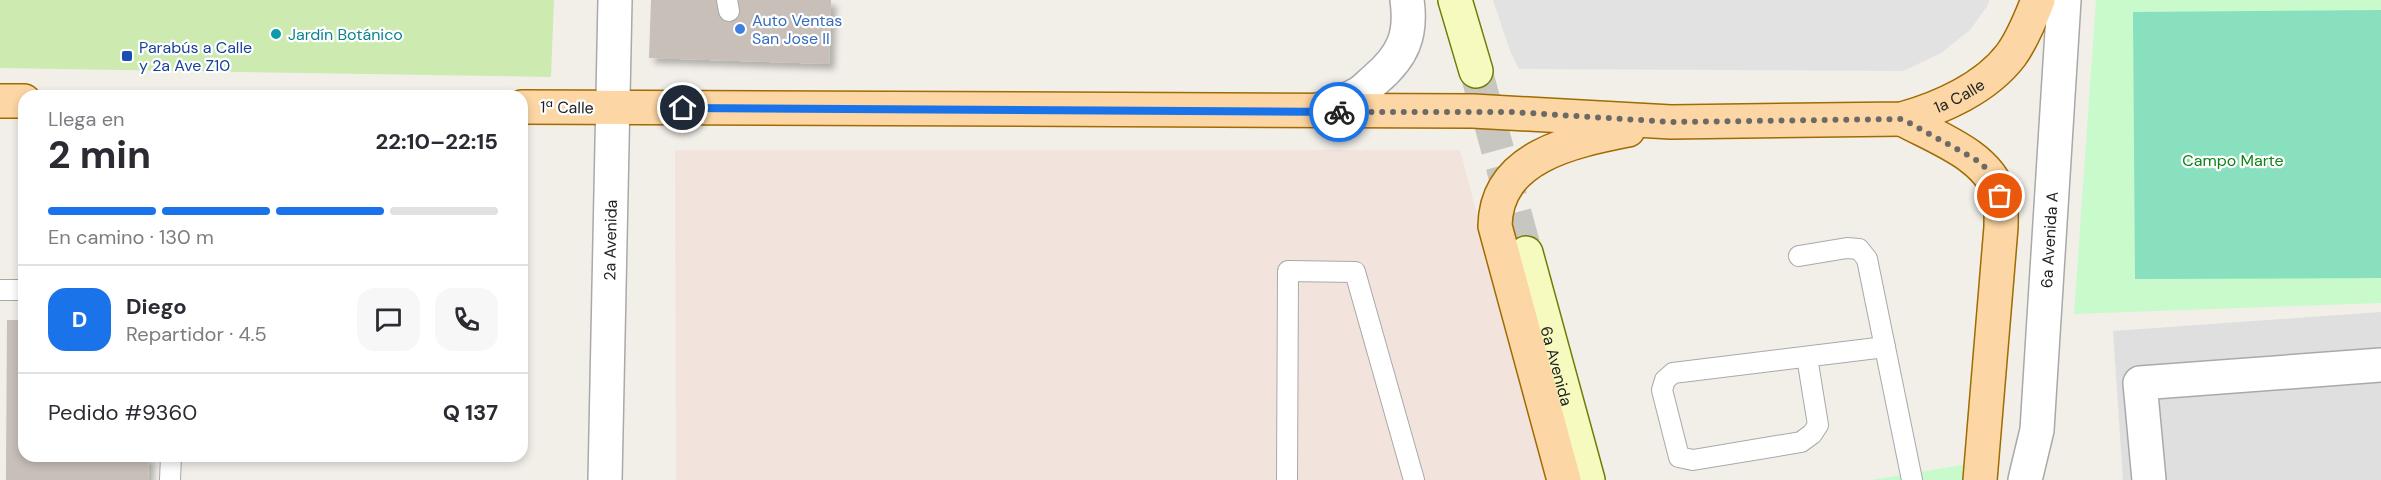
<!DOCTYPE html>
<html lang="es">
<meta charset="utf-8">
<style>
body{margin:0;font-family:"DM Sans",sans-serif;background:#f7f7f7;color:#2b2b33;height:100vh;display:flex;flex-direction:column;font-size:22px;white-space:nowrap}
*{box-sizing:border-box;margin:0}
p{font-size:20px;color:#7c7c81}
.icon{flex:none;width:33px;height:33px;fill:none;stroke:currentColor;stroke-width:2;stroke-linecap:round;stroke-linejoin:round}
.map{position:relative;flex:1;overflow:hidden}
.sheet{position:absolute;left:18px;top:90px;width:510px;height:372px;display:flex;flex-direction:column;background:#fff;border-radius:18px;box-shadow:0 3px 9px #0003}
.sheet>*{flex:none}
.pin{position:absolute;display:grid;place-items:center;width:51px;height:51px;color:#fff;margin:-26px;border:3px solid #fff;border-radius:50%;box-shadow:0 2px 6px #0007}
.courier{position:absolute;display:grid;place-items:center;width:60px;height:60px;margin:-30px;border:4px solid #1a73e8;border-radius:50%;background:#fff;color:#222;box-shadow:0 2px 8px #0007}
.headline em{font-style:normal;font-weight:700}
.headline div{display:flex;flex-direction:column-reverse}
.headline{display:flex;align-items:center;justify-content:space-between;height:102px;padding:0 30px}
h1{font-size:39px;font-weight:700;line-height:45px}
.bar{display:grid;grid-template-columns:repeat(4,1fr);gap:9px 6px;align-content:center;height:72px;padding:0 30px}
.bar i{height:8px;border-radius:4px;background:#e1e1e2}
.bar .selected{background:#1a73e8}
.bar p{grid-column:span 4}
.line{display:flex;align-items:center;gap:15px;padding:0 30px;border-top:2px solid #e1e1e2}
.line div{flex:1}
.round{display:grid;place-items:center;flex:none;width:63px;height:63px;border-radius:18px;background:#f7f7f7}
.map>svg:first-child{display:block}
.residential{fill:#e0dfdf}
.military{fill:#f3e3dd}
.grass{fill:#cdebb0}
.park{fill:#c8facc}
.pitch{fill:#88e0be}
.parking{fill:#e2e2e2}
.building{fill:#c7bfb8;filter:url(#shadow)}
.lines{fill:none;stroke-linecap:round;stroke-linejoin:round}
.secondary-tunnel{stroke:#c8c6c1;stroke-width:33;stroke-dasharray:33 16;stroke-linecap:butt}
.service-casing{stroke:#a9a9a9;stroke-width:22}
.minor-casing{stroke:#a9a9a9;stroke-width:36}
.tertiary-casing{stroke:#a9a9a9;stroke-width:36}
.secondary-casing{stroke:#707d05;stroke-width:36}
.primary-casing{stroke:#a06b00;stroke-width:36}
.service{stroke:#fff;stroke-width:20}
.minor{stroke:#fff;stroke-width:33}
.tertiary{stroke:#fff;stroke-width:33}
.secondary{stroke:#f7fabf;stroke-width:33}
.primary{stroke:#fcd6a4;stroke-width:33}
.done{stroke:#6b6a68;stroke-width:6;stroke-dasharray:0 10.8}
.route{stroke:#1a73e8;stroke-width:8}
.shop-dot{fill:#3f7fe0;stroke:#fff;stroke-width:2}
.culture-dot{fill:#0f9aa8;stroke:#fff;stroke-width:2}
.transit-dot{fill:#1a4fb4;stroke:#fff;stroke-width:2}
.labels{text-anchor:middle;stroke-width:4.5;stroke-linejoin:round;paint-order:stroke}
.shop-label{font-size:16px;fill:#366cbe;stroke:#fff;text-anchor:start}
.culture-label{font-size:16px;fill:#0d838f;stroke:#fff;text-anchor:start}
.transit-label{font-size:16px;fill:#164399;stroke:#fff;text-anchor:start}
.street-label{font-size:16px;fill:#222;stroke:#fff}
.park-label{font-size:16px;fill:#0c8416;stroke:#fff}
</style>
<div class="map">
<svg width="2381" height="480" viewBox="0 0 2381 480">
<defs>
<filter id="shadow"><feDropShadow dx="5.5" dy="5.5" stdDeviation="3" flood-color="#0004"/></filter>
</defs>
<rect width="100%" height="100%" fill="#f2efe9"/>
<path class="residential" d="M2381,312V480H2123L2113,331Z"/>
<path class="military" d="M675,150H1460L1547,480H676Z"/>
<path class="grass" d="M0,0H554L551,77L0,68Z"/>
<g class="park">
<path d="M2096,0H2381V303L2074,314Z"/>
<path d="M1973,463L1971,480H1871Z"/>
</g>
<path class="pitch" d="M2381,10V278L2135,279L2133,12Z"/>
<path class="parking" d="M1493,0H1989L1988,5L1970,30L1941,53L1903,71L1519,69L1510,51Z"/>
<g class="building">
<path d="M651,0H831L829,64L649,58Z"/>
<path d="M7,320H24V456H149L148,480H6Z"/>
</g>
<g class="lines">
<path class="secondary-tunnel" d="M1476,71L1526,253"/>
<defs>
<g id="service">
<path d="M727,0L729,11"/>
<path d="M1799,256L1847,248L1859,249L1867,259L1912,480"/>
<path d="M0,290H24"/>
<path d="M1807,357L1818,425L1812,434L1801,442L1693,460L1679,457L1662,390L1665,380L1673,373L1885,347"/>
<path d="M170,480L171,456"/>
<path d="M1287,480L1288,271L1355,272L1414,480"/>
</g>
<path id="minor" d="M2149,480L2140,383L2381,365"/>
<g id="tertiary">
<path d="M1318,110C1331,105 1346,101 1358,94C1364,91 1370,84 1376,79C1403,56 1412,35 1407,0"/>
<path id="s1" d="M605,480L615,0"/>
<path id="s2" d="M2025,480L2037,430L2064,0"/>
</g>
<g id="secondary">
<path d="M1455,0L1476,71"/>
<path id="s3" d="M1526,253L1588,480"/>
</g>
<g id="primary">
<path d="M0,101H24"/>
<path id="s4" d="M522,107L1473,111L1671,122L1902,119C1941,108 1986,88 2011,55C2022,40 2031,18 2038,0"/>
<path d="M1902,119C1935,137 1989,156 1999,194C2002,204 2001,217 2001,227L1980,480"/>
<path d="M1564,480L1495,226C1496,156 1573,141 1628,130"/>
</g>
</defs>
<use href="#service" class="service-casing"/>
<use href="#minor" class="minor-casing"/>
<use href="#tertiary" class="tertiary-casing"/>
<use href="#secondary" class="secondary-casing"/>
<use href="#primary" class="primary-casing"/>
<use href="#service" class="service"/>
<use href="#minor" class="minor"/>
<use href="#tertiary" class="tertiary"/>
<use href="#secondary" class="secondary"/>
<use href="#primary" class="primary"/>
</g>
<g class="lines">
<path class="done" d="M1339,112H1512L1671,122L1902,119L1975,159L1987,169L2000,196"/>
<path class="route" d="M683,108L1339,112"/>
</g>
<circle class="shop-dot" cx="740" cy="29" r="6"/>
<circle class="culture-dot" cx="276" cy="34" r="6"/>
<rect class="transit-dot" x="121" y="50" width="12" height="12" rx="3"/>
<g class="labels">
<g class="shop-label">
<text x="752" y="26">Auto Ventas<tspan x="752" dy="18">San Jose II</tspan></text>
</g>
<g class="culture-label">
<text x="288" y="40">Jardín Botánico</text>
</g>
<g class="transit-label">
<text x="139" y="53">Parabús a Calle<tspan x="139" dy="18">y 2a Ave Z10</tspan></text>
</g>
<g class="street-label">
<text dy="6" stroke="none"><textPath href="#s4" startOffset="1442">1a Calle</textPath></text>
<text transform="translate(567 107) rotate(1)" y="6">1ª Calle</text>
<text dy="6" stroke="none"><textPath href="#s1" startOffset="240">2a Avenida</textPath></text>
<text dy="6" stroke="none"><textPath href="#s2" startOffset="242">6a Avenida A</textPath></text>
<text dy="6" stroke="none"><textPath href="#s3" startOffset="117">6a Avenida</textPath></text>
</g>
<g class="park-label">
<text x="2233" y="166">Campo Marte</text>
</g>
</g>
</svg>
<div class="pin" style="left:2000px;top:196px;background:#ea580c"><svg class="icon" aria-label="bag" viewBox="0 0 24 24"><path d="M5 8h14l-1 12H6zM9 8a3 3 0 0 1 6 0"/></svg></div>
<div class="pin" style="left:683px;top:108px;background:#1f2937"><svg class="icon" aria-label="home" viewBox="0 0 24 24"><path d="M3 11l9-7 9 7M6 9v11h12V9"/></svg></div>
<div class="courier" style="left:1339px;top:112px"><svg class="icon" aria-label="bike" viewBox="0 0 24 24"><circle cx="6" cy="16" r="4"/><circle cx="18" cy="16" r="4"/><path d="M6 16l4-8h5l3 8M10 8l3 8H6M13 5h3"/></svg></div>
<section class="sheet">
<div class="headline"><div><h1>2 min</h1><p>Llega en</p></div><em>22:10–22:15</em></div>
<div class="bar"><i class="selected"></i><i class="selected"></i><i class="selected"></i><i></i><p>En camino · 130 m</p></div>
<div class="line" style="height:108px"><b class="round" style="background:#1a73e8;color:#fff">D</b><div><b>Diego</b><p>Repartidor · 4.5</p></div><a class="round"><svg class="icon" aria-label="chat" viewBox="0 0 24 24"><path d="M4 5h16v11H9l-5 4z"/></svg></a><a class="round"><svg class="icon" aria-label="phone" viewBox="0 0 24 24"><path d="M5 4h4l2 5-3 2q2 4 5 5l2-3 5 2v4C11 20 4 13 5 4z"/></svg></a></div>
<div class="line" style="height:78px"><div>Pedido #9360</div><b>Q 137</b></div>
</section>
</div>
